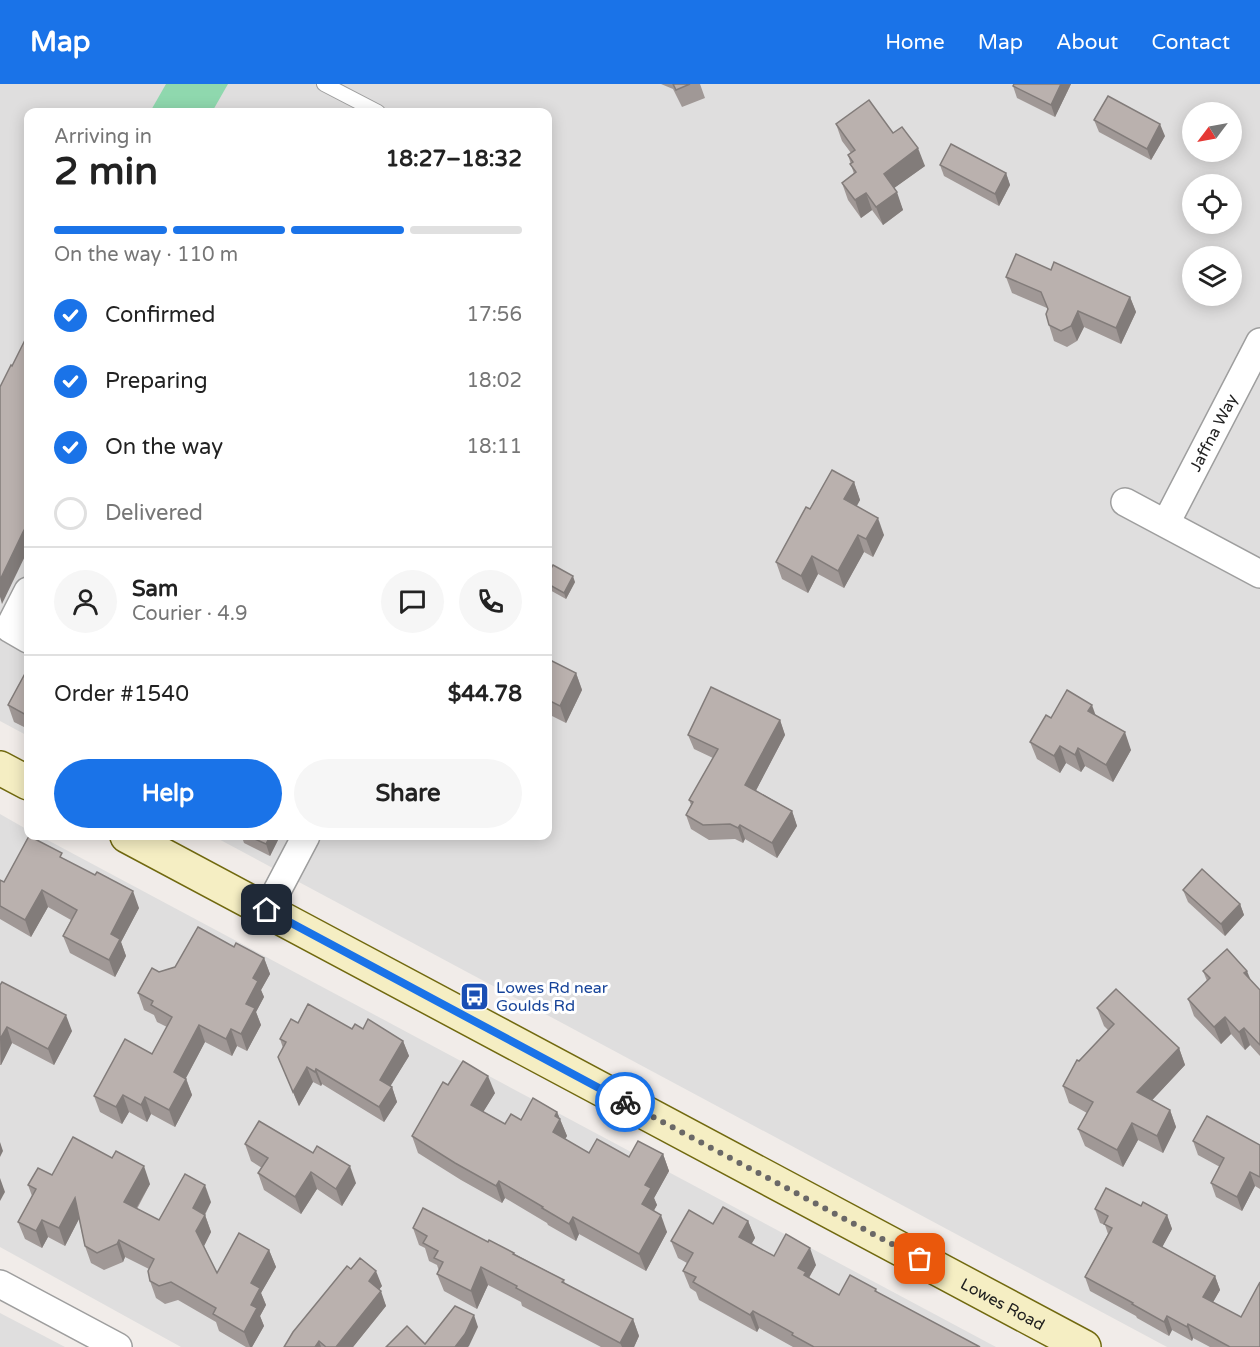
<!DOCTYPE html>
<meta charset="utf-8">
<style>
body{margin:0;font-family:"Varela Round",sans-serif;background:#f6f6f6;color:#222;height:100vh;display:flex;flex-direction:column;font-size:22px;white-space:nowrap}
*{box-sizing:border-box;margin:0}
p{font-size:20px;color:#767676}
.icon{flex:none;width:33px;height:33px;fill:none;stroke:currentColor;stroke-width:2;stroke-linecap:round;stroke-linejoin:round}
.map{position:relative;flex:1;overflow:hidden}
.sheet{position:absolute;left:24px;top:24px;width:528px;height:732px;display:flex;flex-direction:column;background:#fff;border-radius:12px;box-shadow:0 3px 15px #0003}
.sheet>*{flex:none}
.needle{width:39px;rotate:238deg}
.buttons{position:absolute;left:1182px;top:18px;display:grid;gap:12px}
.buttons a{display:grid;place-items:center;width:60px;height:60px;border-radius:50%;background:#fff;box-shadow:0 3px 15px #0003;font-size:30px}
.pin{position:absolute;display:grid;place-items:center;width:51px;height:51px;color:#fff;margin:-26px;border-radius:12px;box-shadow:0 3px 9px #0006}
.courier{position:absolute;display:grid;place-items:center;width:60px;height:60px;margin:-30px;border:4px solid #1a73e8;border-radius:50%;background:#fff;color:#222;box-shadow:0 2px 8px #0007}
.overview em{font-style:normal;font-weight:700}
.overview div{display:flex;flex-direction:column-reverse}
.overview{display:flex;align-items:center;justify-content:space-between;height:102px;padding:0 30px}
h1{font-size:39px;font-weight:700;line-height:45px}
.bar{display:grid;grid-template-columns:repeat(4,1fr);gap:9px 6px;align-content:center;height:72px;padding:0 30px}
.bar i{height:8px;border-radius:4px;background:#e0e0e0}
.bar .current{background:#1a73e8}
.bar p{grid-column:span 4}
.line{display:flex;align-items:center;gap:15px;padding:0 30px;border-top:2px solid #e0e0e0}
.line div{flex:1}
.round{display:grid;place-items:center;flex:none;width:63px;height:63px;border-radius:32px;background:#f6f6f6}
ol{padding:0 30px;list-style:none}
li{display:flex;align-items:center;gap:18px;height:66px}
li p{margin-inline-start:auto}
li .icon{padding:6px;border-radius:50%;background:#1a73e8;color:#fff;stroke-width:4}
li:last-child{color:#767676}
li i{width:33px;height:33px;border:3px solid #e0e0e0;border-radius:50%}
.primary-button{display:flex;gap:12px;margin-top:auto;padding:12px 30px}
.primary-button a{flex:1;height:69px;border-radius:36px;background:#1a73e8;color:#fff;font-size:24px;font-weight:700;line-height:69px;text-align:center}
.primary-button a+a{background:#f6f6f6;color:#222}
header{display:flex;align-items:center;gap:36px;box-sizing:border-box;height:84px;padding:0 30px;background:#1a73e8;color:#fff}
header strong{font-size:28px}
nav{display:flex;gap:33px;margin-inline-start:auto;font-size:21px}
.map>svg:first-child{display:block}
.residential{fill:#dfdede;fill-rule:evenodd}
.pitch{fill:#8fd8ae}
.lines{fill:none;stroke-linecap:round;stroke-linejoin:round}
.service-casing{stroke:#9e9e9e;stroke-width:16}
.minor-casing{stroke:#9e9e9e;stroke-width:30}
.secondary-casing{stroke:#71690f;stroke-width:36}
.service{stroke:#fff;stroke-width:14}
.minor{stroke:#fff;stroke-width:27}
.secondary{stroke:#f5eec3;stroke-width:33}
.wall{fill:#a09896}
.shaded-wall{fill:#827c7a}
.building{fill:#bab1ae;stroke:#827c7a;stroke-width:1.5}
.done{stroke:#6a6867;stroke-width:6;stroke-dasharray:0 10.8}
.route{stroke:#1a73e8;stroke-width:8}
.labels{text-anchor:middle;stroke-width:6;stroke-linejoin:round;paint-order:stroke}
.street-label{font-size:16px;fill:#212121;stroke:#fff}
.transit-label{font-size:16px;fill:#164399;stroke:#fff;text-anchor:start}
</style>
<header>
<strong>Map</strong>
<nav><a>Home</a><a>Map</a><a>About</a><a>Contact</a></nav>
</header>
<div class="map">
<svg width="1260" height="1263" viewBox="0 0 1260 1263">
<rect width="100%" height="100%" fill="#f1ece9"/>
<g class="residential">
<path d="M0,0H1260V1263H1167L213,752H548V28H28V652L0,637ZM1192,28H1232V68H1192ZM1192,100H1232V140H1192ZM1192,172H1232V212H1192Z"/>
<path d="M0,730L28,746V752H40L996,1263H181L0,1163Z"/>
<path d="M0,1229L65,1263H0Z"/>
</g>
<path class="pitch" d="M166,0H228L212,28H150Z"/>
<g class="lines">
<defs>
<path id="service" d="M324,0L378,28"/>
<g id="minor">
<path d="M1125,418L1260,490"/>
<path id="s1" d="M1166,439L1260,258"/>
<path d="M28,507L9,544L28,555"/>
<path d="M267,826L306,752"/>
<path d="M0,1200L118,1263"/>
</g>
<g id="secondary">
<path d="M0,684L28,699"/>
<path id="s2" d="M127,752L1084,1263"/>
</g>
</defs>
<use href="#service" class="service-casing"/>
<use href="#minor" class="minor-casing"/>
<use href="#secondary" class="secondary-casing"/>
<use href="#service" class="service"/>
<use href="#minor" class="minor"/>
<use href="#secondary" class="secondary"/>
</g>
<g class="wall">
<path d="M661,0H700L705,14L682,23L673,5Z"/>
<path d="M1071,0L1055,33L1017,14L1013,2Z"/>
<path d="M1094,36L1165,52L1151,76L1099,48Z"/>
<path d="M836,40L893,49L925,82L894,104L903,126L883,141L872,126L861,134L848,116L842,99L854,90L848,71L851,69L842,57Z"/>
<path d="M940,81L1006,89L1010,101L999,122L944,92Z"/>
<path d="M1051,186L1130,213L1136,228L1121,260L1084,243L1077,257L1067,263L1054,257L1049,241L1048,226L1047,224L1012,209L1006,193Z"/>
<path d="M854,398L860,416L856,422L884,451L873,473L864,468L844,504L818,490L808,509L782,495L776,478L810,425Z"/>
<path d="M548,490L575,498L566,515L548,505Z"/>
<path d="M548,575L576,589L582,606L566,639L548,630Z"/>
<path d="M28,584V645L14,638L8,621Z"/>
<path d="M1096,632L1131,666L1113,698L1085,682L1081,688L1066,679L1060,689L1037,675L1030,658L1051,634Z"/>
<path d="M780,636L785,651L756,706L792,727L797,742L777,774L745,755L743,759L735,755L709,756L691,745L686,731L691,721L689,716L713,674L694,665L688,651Z"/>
<path d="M234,752H280L270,772L244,759L243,756Z"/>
<path d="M65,775L139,824L121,858L126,872L115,893L70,869L63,852L71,836L48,823L31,853L0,835V796L4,798Z"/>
<path d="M1183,806L1240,820L1244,831L1225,852L1188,818Z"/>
<path d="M234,863L264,874L270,890L261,906L264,913L256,928L261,941L247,967L237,962L232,972L205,958L186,994L192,1011L175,1043L151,1030L147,1038L129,1028L122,1040L100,1028L94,1012L152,970L167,943L157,938L154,931L144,926L138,909L159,888Z"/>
<path d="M1203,887L1251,897L1260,906V972L1250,961L1245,966L1231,950L1221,960L1194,932L1188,915L1207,897Z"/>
<path d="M0,901L72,947L54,981L12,959L1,981H0Z"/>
<path d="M1097,924L1179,964L1185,981L1152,1016L1170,1026L1176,1043L1163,1069L1138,1056L1123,1083L1085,1062L1078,1045L1087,1029L1069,1019L1063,1002L1079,977L1108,946L1104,942Z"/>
<path d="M298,939L352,945H363L403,957L409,972L390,1002L392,1003L397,1018L384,1038L322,1000L321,1002L313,998L299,1022L278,973L283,964L280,955Z"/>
<path d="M448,1001L495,1009L483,1028L505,1040L557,1028L567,1052L565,1055L589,1069L629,1073L663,1070L669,1087L654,1114L657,1121L654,1126L667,1148L646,1187L579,1150L576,1157L548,1141L547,1139L505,1114L502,1119L461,1096L418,1069L412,1052Z"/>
<path d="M1193,1057L1260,1061V1105L1255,1102L1242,1127L1216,1113L1211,1099L1220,1083L1198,1071Z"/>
<path d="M245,1060L356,1099L342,1122L317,1105L301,1130L264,1106L258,1089L262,1084L251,1077Z"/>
<path d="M52,1091L150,1100L137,1125L159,1136L211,1118L205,1131L211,1148L204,1162L217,1189L269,1166L276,1183L261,1209L266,1221L260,1232L264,1242L252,1263H246L219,1247L216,1238L178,1216L165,1220L156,1214L150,1197L149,1185L125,1173L123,1178L104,1186L91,1179L85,1162L79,1135L65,1162L48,1153L42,1164L25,1155L18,1138L32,1112L28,1101Z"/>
<path d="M1141,1122L1167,1131L1172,1145L1162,1163L1215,1192L1220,1206L1213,1218L1260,1263H1210L1193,1254L1192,1257L1172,1246L1169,1252L1137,1234L1136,1232L1090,1207L1085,1193L1108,1150L1105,1141L1100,1139L1095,1125Z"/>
<path d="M748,1137L755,1154L751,1160L774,1172L816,1181L809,1194L839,1211L876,1205L877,1208L980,1263H793L759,1244L757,1248L699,1216L696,1208L690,1204L683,1187L687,1179L678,1174L671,1157L713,1140Z"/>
<path d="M413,1144L488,1158L514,1169L515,1170L564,1196L565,1200L633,1235L639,1252L634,1263H601L522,1222L521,1218L488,1201L477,1225L444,1207L437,1190L439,1187L437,1181L429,1177L425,1164L419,1161Z"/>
<path d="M351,1185L382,1202L379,1205L386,1222L353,1263H284Z"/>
</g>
<g class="shaded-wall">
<path d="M1061,0H1071L1055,33L1051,21Z"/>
<path d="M1160,40L1165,52L1151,76L1147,65Z"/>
<path d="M918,64L925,82L890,107L884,90Z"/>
<path d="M1006,89L1010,101L999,122L995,110Z"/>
<path d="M897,108L903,126L883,141L876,123Z"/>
<path d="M866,109L872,126L861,134L855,116Z"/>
<path d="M1130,213L1136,228L1121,260L1116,244Z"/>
<path d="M1078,227L1084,243L1077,257L1071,242Z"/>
<path d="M854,398L860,416L851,433L844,415Z"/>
<path d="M878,434L884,451L873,473L866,455Z"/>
<path d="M28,439V466L2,520L0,513V496L23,448Z"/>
<path d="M858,451L864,468L844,504L838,487Z"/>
<path d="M812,472L818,490L808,509L801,492Z"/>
<path d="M573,492L575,498L566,515L564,509Z"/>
<path d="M576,589L582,606L566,639L560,622Z"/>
<path d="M1092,621L1098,638L1088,627Z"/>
<path d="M780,636L785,651L751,716L745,701Z"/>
<path d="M1125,648L1131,666L1113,698L1106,681Z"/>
<path d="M1060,662L1066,679L1060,689L1054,672Z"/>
<path d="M1078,664L1085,682L1081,688L1075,671Z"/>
<path d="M792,727L797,742L777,774L772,759Z"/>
<path d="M740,741L745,755L743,759L738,744Z"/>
<path d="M270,752H280L270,772L266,760Z"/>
<path d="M42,806L48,823L31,853L25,836Z"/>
<path d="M133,807L139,824L121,858L126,872L115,893L109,876L111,850Z"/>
<path d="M1240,820L1244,831L1225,852L1221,840Z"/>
<path d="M264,874L270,890L261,906L264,913L256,928L261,941L247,967L241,950L246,920L253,894Z"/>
<path d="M1247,887L1254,904L1244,889Z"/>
<path d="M66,931L72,947L54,981L48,965Z"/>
<path d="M1225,933L1231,950L1221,960L1214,943Z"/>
<path d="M199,941L205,958L180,1005L174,988Z"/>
<path d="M7,943L12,959L1,981L0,955Z"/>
<path d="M1244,944L1250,961L1245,966L1239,948Z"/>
<path d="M231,945L237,962L232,972L226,955Z"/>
<path d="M403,957L409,972L385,1011L380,996Z"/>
<path d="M1179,964L1185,981L1143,1026L1137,1008Z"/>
<path d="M307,983L313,998L299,1022L293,1008Z"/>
<path d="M316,985L322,1000L321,1002L315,988Z"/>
<path d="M488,992L495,1009L477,1038L471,1021Z"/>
<path d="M186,995L192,1011L175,1043L169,1026Z"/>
<path d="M392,1003L397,1018L384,1038L379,1023Z"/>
<path d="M123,1011L129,1028L122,1040L116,1023Z"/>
<path d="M145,1013L151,1030L147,1038L141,1021Z"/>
<path d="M1170,1026L1176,1043L1163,1069L1157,1052Z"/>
<path d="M557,1028L567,1052L559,1065L553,1048L555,1032Z"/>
<path d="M1132,1039L1138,1056L1123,1083L1117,1066Z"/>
<path d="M0,1058L3,1067L0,1073Z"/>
<path d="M663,1070L669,1087L654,1114L657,1121L648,1137L642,1120L645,1101Z"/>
<path d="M144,1082L150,1100L130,1135L124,1118Z"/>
<path d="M350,1082L356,1099L342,1122L336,1105Z"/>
<path d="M311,1088L317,1105L301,1130L295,1113Z"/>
<path d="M1250,1088L1255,1102L1242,1127L1237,1113Z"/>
<path d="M0,1094L5,1108L0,1117Z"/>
<path d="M499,1097L505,1114L502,1119L496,1102Z"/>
<path d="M205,1101L211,1118L199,1141L193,1124Z"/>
<path d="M75,1114L81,1131L65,1162L59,1144Z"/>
<path d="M205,1131L211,1148L203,1164L196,1147Z"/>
<path d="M661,1131L667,1148L646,1187L639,1170Z"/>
<path d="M1167,1131L1172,1145L1158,1171L1153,1158Z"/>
<path d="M573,1133L579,1150L576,1157L569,1140Z"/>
<path d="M42,1136L48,1153L42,1164L36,1147Z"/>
<path d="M748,1137L755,1154L745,1171L739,1153Z"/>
<path d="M119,1156L125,1173L123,1178L117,1160Z"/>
<path d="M810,1164L816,1181L808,1195L812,1205L798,1184Z"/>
<path d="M269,1166L276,1183L261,1209L266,1221L260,1232L264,1242L252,1263H250L244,1248L251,1221V1199Z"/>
<path d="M481,1183L488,1201L477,1225L471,1207Z"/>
<path d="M376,1187L382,1202L374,1212L369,1197Z"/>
<path d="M1215,1192L1220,1206L1208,1227L1203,1213Z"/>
<path d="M381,1207L386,1222L353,1263H336Z"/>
<path d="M753,1227L759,1244L757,1248L750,1231Z"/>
<path d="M474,1231L478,1243L469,1262L468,1263H455Z"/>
<path d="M1167,1232L1172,1246L1169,1252L1164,1238Z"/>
<path d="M633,1235L639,1252L634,1263H622L620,1259Z"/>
<path d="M1188,1240L1193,1254L1192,1257L1187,1243Z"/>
<path d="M319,1257L321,1263H315Z"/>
</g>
<g class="building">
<path d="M673,0H690L676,6Z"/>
<path d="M1014,0H1061L1051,21L1013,2Z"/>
<path d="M1108,12L1160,40L1147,65L1094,36Z"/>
<path d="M869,16L893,49L902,43L918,64L884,90L897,108L876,123L866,109L855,116L842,99L856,88L850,80L853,78L848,71L855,66L836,40Z"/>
<path d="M951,60L1006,89L995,110L940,81Z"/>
<path d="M1016,170L1051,186L1054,178L1130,213L1116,244L1078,227L1071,242L1061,247L1049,241L1046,230L1048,225L1041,208L1006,193Z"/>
<path d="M28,250V439L23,448L0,496V303L11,281L12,282Z"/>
<path d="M832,386L854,398L844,415L878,434L866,455L858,451L838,487L812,472L801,492L776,478L806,423L810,425Z"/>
<path d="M553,481L573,492L564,509L548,500V490Z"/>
<path d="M548,575L576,589L560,622L548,616Z"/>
<path d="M28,584V632L8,621Z"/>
<path d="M711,603L780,636L745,701L792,727L772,759L740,741L738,744L730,740L703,741L686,731L693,718L689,716L718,665L688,651Z"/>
<path d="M1067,606L1092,621L1088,627L1125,648L1106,681L1078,664L1075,671L1060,662L1054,672L1030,658L1046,631L1051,634Z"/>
<path d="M29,752L62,769L60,773L95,791L97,788L133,807L111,850L120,855L109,876L63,852L77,826L42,806L25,836L0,822V796L4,798Z"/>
<path d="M248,752H270L266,760Z"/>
<path d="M1202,785L1240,820L1221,840L1183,806Z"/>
<path d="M198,843L234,863L236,859L264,874L253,894L258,897L246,920L255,924L241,950L231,945L226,955L199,941L174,988L186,995L169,1026L145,1013L141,1021L123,1011L116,1023L94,1012L125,955L152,970L172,933L151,921L153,917L138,909L152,884L159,888L175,883Z"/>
<path d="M1227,865L1247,887L1244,889L1260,906V961L1244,944L1239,948L1225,933L1214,943L1188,915L1210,894L1203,887Z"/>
<path d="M2,898L66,931L48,965L7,943L0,955V901Z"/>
<path d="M1116,905L1179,964L1137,1008L1170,1026L1157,1052L1132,1039L1117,1066L1078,1045L1093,1018L1063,1002L1077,976L1079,977L1114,940L1097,924Z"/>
<path d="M308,920L352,945L355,940L363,945L368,935L403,957L380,996L392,1003L379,1023L316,985L315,988L307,983L293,1008L278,973L286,958L280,955L291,935L298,939Z"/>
<path d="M463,977L488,992L471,1021L505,1040L511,1030L521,1036L533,1014L557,1028L555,1032L560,1035L553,1048L589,1069L597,1055L629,1073L638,1057L663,1070L645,1101L651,1104L642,1120L661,1131L639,1170L573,1133L569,1140L542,1124L543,1123L499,1097L496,1102L455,1079L412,1052L443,998L448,1001Z"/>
<path d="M1207,1032L1260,1061V1093L1250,1088L1237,1113L1211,1099L1224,1074L1193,1057Z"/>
<path d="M259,1037L313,1069L317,1062L350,1082L336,1105L311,1088L295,1113L258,1089L268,1074L245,1060Z"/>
<path d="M73,1053L112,1074L116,1067L144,1082L124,1118L159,1136L185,1090L205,1101L193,1124L205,1131L196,1147L217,1189L239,1149L269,1166L251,1199L260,1204L251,1221L257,1224L244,1248L213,1230L216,1224L171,1198L159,1202L150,1197L148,1187L154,1175L119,1156L117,1160L97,1169L85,1162L75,1114L59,1144L42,1136L36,1147L18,1138L36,1105L28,1101L38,1084L52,1091Z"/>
<path d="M1106,1104L1141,1122L1143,1118L1167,1131L1153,1158L1215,1192L1203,1213L1241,1233L1260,1198V1263H1230L1188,1240L1187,1243L1167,1232L1164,1238L1132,1220L1133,1219L1085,1193L1112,1144L1104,1140L1108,1132L1095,1125Z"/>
<path d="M723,1123L748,1137L739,1153L774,1172L786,1150L810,1164L798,1184L806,1188L804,1191L839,1211L850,1191L876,1205L875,1207L980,1263H814L792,1251L793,1249L753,1227L750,1231L693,1198L696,1193L683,1187L693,1169L671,1157L689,1126L713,1140Z"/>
<path d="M423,1124L488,1158L489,1156L514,1169L513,1170L564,1196L562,1198L633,1235L620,1259L516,1204L517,1202L481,1183L471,1207L437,1190L443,1178L434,1174L438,1167L423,1159L427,1152L413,1144Z"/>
<path d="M360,1174L376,1187L369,1197L381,1207L336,1263H326L319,1257L315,1263H284L293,1248L347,1182L351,1185Z"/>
<path d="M455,1222L474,1231L465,1250L455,1263H386L407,1242L425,1260Z"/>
</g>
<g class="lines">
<path class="done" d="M625,1018L920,1175"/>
<path class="route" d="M267,826L625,1018"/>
</g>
<defs>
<symbol id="bus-square" viewBox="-11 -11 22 22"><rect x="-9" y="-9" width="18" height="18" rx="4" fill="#1a4fb4" stroke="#fff"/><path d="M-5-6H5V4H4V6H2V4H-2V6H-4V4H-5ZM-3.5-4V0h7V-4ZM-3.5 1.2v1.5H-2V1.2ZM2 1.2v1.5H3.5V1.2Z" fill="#fff"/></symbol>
</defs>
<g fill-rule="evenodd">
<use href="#bus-square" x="458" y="896" width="33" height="33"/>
</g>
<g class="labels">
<g class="street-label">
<text dy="6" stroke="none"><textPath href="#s1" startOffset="102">Jaffna Way</textPath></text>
<text dy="6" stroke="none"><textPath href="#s2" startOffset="993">Lowes Road</textPath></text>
</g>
<g class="transit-label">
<text x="496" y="909">Lowes Rd near<tspan x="496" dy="18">Goulds Rd</tspan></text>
</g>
</g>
</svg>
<div class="buttons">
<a><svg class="needle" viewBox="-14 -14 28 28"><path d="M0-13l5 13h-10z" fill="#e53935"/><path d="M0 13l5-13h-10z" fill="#767676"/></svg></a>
<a><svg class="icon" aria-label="locate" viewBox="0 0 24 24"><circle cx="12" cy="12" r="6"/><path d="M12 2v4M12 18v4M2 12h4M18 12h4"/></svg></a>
<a><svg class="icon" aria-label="layers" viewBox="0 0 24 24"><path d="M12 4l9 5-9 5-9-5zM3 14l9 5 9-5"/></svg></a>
</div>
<div class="pin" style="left:920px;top:1175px;background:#ea580c"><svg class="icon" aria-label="bag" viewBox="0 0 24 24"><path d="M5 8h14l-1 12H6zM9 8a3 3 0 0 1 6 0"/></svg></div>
<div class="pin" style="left:267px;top:826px;background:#1f2937"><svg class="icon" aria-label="home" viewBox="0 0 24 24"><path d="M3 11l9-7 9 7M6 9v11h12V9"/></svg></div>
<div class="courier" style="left:625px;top:1018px"><svg class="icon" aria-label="bike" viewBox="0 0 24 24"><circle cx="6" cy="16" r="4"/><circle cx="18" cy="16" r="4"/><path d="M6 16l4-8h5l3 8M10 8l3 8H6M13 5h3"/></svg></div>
<section class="sheet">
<div class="overview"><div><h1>2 min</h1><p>Arriving in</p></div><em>18:27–18:32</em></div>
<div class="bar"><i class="current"></i><i class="current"></i><i class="current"></i><i></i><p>On the way · 110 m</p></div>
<ol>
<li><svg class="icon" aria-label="check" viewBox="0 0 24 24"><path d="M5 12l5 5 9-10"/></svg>Confirmed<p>17:56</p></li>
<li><svg class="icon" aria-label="check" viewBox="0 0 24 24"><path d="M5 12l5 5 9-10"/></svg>Preparing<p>18:02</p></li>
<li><svg class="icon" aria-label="check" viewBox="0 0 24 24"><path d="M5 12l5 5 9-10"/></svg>On the way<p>18:11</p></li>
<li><i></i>Delivered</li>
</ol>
<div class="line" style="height:108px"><a class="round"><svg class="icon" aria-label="person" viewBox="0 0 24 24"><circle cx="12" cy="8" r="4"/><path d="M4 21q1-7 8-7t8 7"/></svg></a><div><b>Sam</b><p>Courier · 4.9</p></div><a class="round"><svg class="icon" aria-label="chat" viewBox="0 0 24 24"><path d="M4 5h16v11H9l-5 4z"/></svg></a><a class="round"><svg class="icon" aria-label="phone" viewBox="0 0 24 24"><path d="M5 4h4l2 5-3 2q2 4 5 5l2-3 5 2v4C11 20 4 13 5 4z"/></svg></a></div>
<div class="line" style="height:78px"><div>Order #1540</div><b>$44.78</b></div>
<div class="primary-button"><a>Help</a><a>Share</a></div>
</section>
</div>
